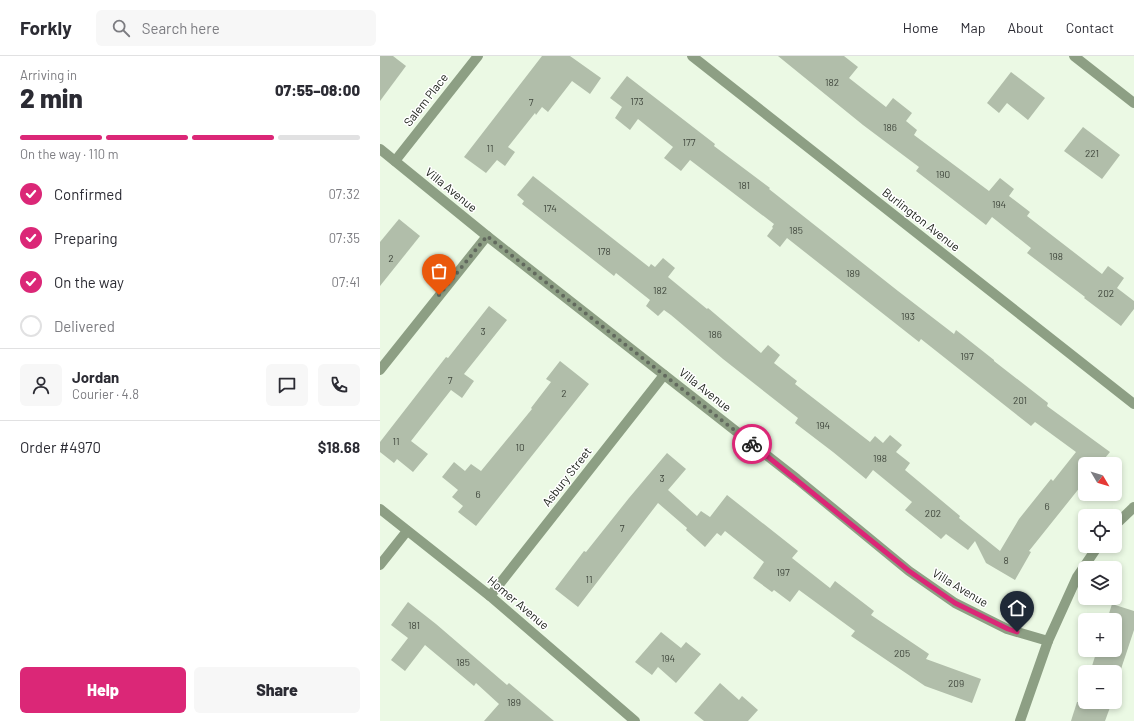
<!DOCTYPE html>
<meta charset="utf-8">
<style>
body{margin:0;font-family:Barlow,sans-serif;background:#f7f7f7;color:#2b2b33;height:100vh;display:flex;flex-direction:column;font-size:15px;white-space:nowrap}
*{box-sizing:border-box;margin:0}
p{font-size:13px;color:#7c7c81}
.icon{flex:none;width:22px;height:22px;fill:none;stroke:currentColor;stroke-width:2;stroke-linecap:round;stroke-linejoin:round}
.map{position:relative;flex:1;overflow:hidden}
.side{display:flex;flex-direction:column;background:#fff;width:380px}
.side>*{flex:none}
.needle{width:26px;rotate:128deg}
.tools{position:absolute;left:698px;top:401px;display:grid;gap:8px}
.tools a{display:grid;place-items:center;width:44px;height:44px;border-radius:6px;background:#fff;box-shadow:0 2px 6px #0003;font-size:20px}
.pin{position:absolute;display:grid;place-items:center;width:34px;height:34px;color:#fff;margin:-41px -17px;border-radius:50% 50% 50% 0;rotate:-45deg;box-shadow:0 0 4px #0007}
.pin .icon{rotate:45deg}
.courier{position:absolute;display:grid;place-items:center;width:40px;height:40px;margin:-20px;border:3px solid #db2777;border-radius:50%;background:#fff;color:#222;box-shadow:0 1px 5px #0007}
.head em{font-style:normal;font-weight:800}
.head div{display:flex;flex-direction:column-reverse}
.head{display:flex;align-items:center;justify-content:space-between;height:68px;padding:0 20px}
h1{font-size:26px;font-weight:800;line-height:30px}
.bar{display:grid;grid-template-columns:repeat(4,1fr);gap:6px 4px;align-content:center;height:48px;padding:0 20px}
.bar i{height:5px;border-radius:3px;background:#e1e1e2}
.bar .selected{background:#db2777}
.bar p{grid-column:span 4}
.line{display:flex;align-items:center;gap:10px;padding:0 20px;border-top:1px solid #e1e1e2}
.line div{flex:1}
.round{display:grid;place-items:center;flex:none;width:42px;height:42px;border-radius:6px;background:#f7f7f7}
ol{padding:0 20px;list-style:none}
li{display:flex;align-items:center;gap:12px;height:44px}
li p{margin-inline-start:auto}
li .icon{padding:4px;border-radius:50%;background:#db2777;color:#fff;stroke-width:4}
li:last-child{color:#7c7c81}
li i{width:22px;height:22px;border:2px solid #e1e1e2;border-radius:50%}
.action{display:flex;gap:8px;margin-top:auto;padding:8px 20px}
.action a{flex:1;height:46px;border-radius:6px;background:#db2777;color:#fff;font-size:16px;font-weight:800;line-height:46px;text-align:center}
.action a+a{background:#f7f7f7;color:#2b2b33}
header{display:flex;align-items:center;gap:24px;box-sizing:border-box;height:56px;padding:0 20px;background:#fff;border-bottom:1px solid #e1e1e2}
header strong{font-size:19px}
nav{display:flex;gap:22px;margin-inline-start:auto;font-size:14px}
.search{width:280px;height:36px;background:#f7f7f7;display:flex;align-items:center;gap:10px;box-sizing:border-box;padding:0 14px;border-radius:6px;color:#7c7c81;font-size:15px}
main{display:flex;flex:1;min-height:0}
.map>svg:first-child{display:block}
.building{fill:#b1beaa}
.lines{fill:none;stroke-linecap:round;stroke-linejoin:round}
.street{stroke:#8d9f84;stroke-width:10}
.done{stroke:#626a5e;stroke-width:4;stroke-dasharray:0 7.2}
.route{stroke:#db2777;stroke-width:5}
.labels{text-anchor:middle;stroke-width:3;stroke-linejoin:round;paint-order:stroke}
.number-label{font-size:10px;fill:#3e453b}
.street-label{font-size:12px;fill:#181d16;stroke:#fff}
</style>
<header>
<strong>Forkly</strong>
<div class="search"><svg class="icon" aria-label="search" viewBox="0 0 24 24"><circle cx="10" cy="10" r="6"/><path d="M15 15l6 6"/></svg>Search here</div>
<nav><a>Home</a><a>Map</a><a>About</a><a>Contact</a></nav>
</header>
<main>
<section class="side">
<div class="head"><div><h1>2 min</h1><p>Arriving in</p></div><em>07:55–08:00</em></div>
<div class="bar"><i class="selected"></i><i class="selected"></i><i class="selected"></i><i></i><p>On the way · 110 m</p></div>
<ol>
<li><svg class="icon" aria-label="check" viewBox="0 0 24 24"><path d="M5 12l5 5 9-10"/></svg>Confirmed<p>07:32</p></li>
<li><svg class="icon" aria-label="check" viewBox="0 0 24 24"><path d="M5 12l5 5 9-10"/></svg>Preparing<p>07:35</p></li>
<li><svg class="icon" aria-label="check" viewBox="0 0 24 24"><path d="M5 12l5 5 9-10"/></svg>On the way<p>07:41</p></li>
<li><i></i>Delivered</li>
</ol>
<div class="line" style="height:72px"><a class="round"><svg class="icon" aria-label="person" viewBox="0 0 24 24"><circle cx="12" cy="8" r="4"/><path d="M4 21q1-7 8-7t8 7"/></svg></a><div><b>Jordan</b><p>Courier · 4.8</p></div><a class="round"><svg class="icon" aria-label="chat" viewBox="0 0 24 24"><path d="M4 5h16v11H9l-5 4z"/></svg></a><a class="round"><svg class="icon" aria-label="phone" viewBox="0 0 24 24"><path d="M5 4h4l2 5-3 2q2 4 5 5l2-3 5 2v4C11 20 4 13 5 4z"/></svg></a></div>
<div class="line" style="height:52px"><div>Order #4970</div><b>$18.68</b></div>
<div class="action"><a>Help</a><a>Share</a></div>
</section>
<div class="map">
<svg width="754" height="665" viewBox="0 0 754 665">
<rect width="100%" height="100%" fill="#ebf9e4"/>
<g class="building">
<path d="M0,0H13L26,10L0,45Z"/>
<path d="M162,0H190L221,22L210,38L192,25L168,56L162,51L156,59L155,57L128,91L135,96L125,110L117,104L106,117L84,101Z"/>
<path d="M398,0H464L478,11L469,22L506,51L513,42L532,57L526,65L537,74L534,79L609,135L620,122L634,133L629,140L650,156L647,160L722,218L728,210L744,222L737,232L754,245V253L741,270L704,242L705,241L647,197L651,192L612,161L606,169L536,115L539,111L483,69Z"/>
<path d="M631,16L665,42L648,64L627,47L619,57L607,47Z"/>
<path d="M247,20L335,88L334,90L390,132L389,133L518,235L574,278L576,274L614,304V305L668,347L667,350L730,396L720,408H705V425L649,495L651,496L635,524L606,507L595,485L588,494L566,478L561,483L525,454L532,446L493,414L486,423L453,396L415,367L418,362L343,303L291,259L284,254L278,260L266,250L270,244L236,217L234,220L142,148L144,145L137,139L153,120L269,211L271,208L275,211L283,202L295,212L288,221L327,253L328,252L381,297L388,289L400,299L394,307L417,325L415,328L490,386L495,380L503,387L510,379L522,389L516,396L530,407L525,414L580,460L579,462L620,495L639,463L671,423L673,425L696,396L655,366L651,370L541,283L539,286L407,182L400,191L387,180L393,172L392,171L394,168L310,104L301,115L284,102L293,91L258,63L250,74L235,62L242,51L230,42Z"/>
<path d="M703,71L740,99L722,123L684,95Z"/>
<path d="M19,163L40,180L0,230V186Z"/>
<path d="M109,250L127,264L84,318L94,325L82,342L71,334L31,385L48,398L33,416L17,403L14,407L0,396V386L66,301L68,302Z"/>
<path d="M180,305L209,328L96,470L78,456L83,450L72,441L78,434L62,421L74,406L85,415L91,408L101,415L152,353L151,352L171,326L166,323Z"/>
<path d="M287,397L306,413L288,434L317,460L321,455L330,461L347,439L418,495L412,502L450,532L455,525L494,555L491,559L549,598L546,603L601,623L592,647L545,630L471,580L475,575L419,534L410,546L394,534L392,536L373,522L384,506L345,475L341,480L337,477L325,491L306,474L307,472L278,447L198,551L175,533L204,495L206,496L249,442Z"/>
<path d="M28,546L56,568L127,629L129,627L174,665H104L119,648L96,627L94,630L45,589L25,615L11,604L28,582L11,569Z"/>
<path d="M732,548L754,555V574L739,619L735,618V616H729L712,610L717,594H735V564H727Z"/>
<path d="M281,576L301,592L306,586L321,598L296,627L278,611L272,619L255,606Z"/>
<path d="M340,627L359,644L362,640L378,654L368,665H324L314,657Z"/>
<path d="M697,646H732L725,665H691Z"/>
</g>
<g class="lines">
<g class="street">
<path d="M312,0L754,348"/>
<path d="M694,0L754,47"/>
<path d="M0,93L107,180L417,423L529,515L575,547L627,573L668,585"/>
<path d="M15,105L98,0"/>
<path d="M0,314L107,180"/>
<path d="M0,453L110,540L255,665"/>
<path d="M735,469L754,451"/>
<path d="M0,509L27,475"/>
<path d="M110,540L284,319"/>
<path d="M640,665L668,585L697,521L718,490"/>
</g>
</g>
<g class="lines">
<path class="done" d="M59,239L107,180L372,388"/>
<path class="route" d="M372,388L529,515L575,547L628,573L637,576"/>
</g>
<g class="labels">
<g class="number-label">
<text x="452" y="30">182</text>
<text x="257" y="49">173</text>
<text x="151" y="50">7</text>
<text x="510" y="75">186</text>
<text x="309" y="90">177</text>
<text x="110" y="96">11</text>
<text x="712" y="101">221</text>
<text x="563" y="122">190</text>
<text x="364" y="133">181</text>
<text x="619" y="152">194</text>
<text x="170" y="156">174</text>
<text x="416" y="178">185</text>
<text x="224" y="199">178</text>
<text x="676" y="204">198</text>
<text x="11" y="206">2</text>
<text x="473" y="221">189</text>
<text x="280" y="238">182</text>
<text x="726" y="241">202</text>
<text x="528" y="264">193</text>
<text x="103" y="279">3</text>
<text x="335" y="282">186</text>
<text x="587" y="304">197</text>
<text x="70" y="328">7</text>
<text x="184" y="341">2</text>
<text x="640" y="348">201</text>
<text x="443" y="373">194</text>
<text x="16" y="389">11</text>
<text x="140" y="395">10</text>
<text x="500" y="406">198</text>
<text x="282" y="426">3</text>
<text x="98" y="442">6</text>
<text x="667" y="454">6</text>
<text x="553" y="461">202</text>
<text x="242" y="476">7</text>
<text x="626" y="508">8</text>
<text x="403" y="520">197</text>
<text x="209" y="527">11</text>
<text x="34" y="573">181</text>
<text x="522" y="601">205</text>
<text x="288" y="606">194</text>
<text x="83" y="610">185</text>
<text x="576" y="631">209</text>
<text x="134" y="650">189</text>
</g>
<g class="street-label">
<text transform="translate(46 44) rotate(-52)" y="4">Salem Place</text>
<text transform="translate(71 134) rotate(39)" y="4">Villa Avenue</text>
<text transform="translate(541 164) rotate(38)" y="4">Burlington Avenue</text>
<text transform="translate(325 334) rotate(38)" y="4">Villa Avenue</text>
<text transform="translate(187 421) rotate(-52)" y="4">Asbury Street</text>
<text transform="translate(580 532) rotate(31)" y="4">Villa Avenue</text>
<text transform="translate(138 547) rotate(40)" y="4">Homer Avenue</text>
</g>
</g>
</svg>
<div class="tools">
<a><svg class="needle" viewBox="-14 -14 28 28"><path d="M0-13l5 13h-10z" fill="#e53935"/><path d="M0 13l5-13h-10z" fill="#7c7c81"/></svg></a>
<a><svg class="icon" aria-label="locate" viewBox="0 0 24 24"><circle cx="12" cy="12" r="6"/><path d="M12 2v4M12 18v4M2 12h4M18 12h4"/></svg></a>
<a><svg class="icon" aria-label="layers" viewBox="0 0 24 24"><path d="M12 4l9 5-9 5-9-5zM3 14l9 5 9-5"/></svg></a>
<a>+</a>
<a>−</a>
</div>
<div class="pin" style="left:59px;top:239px;background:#ea580c"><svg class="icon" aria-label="bag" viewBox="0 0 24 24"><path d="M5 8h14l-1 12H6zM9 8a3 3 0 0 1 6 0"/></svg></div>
<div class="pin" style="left:637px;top:576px;background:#1f2937"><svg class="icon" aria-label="home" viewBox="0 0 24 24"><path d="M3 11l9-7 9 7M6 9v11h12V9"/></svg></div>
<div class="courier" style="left:372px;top:388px"><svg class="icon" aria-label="bike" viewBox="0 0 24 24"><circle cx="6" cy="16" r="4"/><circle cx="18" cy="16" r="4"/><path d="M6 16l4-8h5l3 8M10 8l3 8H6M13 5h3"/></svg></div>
</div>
</main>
